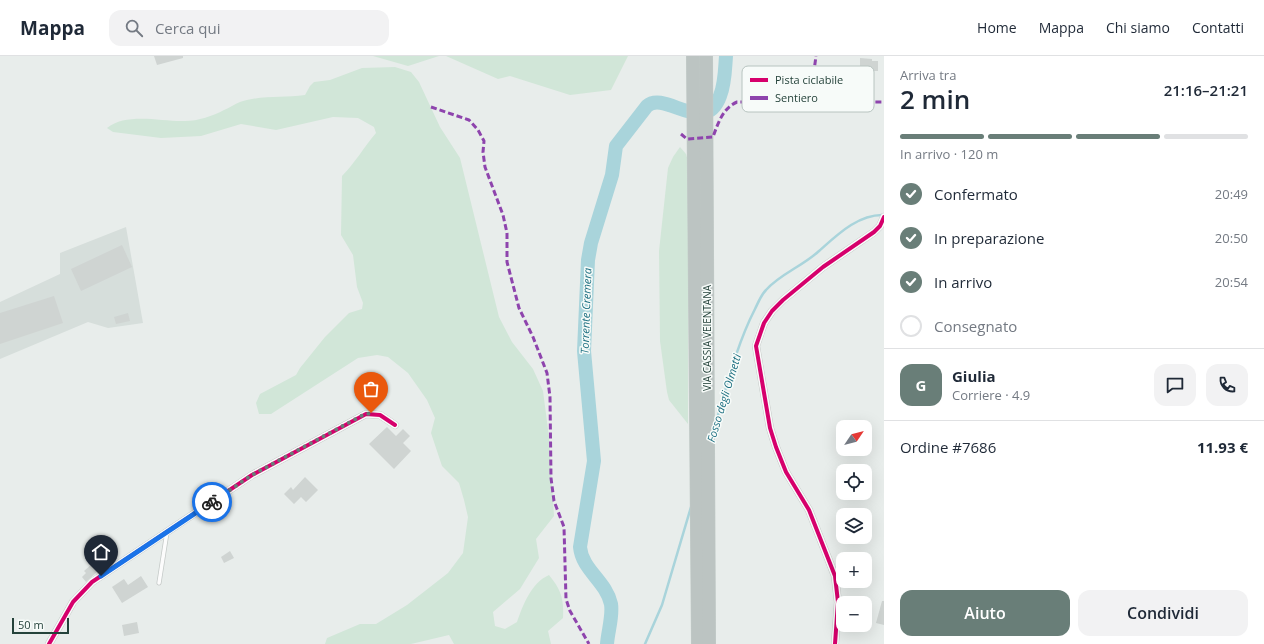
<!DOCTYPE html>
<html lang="it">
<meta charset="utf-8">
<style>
body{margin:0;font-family:"Open Sans",sans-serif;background:#f2f2f3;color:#1f2937;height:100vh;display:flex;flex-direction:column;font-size:15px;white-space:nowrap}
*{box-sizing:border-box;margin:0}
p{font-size:13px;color:#747a83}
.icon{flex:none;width:22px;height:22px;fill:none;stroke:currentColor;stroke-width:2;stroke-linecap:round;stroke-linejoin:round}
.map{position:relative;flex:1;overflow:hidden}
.details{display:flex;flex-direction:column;background:#fff;width:380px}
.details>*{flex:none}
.needle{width:26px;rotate:55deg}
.tools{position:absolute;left:836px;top:364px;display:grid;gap:8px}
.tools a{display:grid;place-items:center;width:36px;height:36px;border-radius:8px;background:#fff;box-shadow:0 4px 16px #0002;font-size:20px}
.scale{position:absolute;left:12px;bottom:10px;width:57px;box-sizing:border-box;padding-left:4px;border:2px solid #24423a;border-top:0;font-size:11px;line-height:14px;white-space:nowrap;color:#24423a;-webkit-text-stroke:3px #f7fbf9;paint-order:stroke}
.pin{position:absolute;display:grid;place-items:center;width:34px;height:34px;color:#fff;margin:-41px -17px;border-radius:50% 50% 50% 0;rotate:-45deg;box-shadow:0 0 4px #0007}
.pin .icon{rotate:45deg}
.courier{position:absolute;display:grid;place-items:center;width:40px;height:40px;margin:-20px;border:3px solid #1a73e8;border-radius:50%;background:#fff;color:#222;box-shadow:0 1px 5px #0007}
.head em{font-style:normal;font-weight:600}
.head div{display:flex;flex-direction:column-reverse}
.head{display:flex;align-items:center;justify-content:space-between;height:68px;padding:0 16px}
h1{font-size:26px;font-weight:600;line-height:30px}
.bar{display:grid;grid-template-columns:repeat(4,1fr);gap:6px 4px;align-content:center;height:48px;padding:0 16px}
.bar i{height:5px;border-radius:3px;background:#e0e1e3}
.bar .on{background:#697e78}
.bar p{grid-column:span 4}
.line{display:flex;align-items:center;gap:10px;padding:0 16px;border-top:1px solid #e0e1e3}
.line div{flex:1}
.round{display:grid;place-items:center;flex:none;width:42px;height:42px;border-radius:12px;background:#f2f2f3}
ol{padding:0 16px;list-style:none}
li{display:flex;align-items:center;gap:12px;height:44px}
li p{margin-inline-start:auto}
li .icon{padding:4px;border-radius:50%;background:#697e78;color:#fff;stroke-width:4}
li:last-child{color:#747a83}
li i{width:22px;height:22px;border:2px solid #e0e1e3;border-radius:50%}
.cta{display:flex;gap:8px;margin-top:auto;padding:8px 16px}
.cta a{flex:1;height:46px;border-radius:12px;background:#697e78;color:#fff;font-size:16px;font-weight:600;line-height:46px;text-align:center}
.cta a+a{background:#f2f2f3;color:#1f2937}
header{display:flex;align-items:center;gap:24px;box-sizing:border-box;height:56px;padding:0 20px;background:#fff;border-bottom:1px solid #e0e1e3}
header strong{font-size:19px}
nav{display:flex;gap:22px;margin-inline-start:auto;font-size:14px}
.search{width:280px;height:36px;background:#f2f2f3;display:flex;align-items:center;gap:10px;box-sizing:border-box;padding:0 14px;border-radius:12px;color:#747a83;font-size:15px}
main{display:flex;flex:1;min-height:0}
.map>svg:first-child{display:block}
.built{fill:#d6dedb}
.green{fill:#d1e6d8}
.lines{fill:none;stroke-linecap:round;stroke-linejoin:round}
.stream{stroke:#a9d4db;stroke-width:2.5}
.river{stroke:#a9d4db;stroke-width:14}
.building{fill:#cfd4d2}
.lane-casing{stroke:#c5cac8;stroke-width:5}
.street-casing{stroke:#c5cac8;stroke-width:8}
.highway-casing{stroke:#c3ccc9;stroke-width:14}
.lane{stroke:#fcfcfc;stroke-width:3.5}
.street{stroke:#fcfcfc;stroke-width:7}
.highway{stroke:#bcc4c2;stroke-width:13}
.quiet{stroke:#8e44ad;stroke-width:3;stroke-dasharray:6 3;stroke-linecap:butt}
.cycleway-casing{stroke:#f7fbf9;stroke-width:6}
.cycleway{stroke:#d6006c;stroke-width:4}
.done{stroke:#697e78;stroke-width:4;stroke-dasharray:0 7.2}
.route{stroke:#1a73e8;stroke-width:5}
.labels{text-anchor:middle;stroke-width:3;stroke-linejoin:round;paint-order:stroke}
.street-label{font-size:10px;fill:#24423a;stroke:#f7fbf9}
.water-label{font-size:11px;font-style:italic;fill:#1c6f80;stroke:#f7fbf9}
.key{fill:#f7fbf9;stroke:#b8c4c0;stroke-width:1}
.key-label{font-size:11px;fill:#24423a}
</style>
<header>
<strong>Mappa</strong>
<div class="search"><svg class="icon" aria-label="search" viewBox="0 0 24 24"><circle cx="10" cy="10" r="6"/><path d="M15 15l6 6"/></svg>Cerca qui</div>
<nav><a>Home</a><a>Mappa</a><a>Chi siamo</a><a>Contatti</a></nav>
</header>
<main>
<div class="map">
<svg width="884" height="588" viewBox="0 0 884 588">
<rect width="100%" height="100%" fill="#e8edeb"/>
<path class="built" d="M126,171L143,267L108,272L88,266L0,303V246L60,218V197Z"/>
<g class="green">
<path d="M373,0H439L408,10Z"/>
<path d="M446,0H628L611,34L570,39L510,20L498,23Z"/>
<path d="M395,11L411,16L419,26L440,71L460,102L499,261L512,286L533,313L543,335L549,381L554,460L536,483L539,502L520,533L493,556L495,570L505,573L517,566C523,549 531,527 549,519C561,534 564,542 563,562L548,575L551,588H454L449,579L411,588H325L327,582L360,568H376L407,549L448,517L463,497L468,461L464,444L459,427L442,410L431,377L435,362L427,344L408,317L388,301L377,299L358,302L271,358H259L256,347L260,338L296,319L300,312L325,281L349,257L362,253L363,247L357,231L353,199L341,179L342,120C355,107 364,91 376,77L374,71L358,62L333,61L276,74L241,68L201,80L161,82L113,76L107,72C127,56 162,66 185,65C198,65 213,60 224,54C229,52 235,48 240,46C261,39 283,42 305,39L310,30L314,26L330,24L362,12Z"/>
<path d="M680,91L686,98L688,105V368L669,344L667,336L660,285L659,195L668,112L673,101Z"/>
</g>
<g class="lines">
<g class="stream">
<path d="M714,373C726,333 736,290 755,253C758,247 761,239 766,234C780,218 803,210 819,195C837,179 858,158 884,159"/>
<path d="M645,588L662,549L691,451"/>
</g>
<path class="river" d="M607,588C608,575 613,560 611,548C606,525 582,514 580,491L594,405L584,295L588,204L591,187L612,119L616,90L647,50C665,34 705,81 720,40C725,28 725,13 726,0"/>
</g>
<g class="building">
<path d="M154,0H183V2L157,9Z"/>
<path d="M860,2L872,3V5H878V15H873V28H854V17H860Z"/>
<path d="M122,189L132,211L81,235L71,213Z"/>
<path d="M54,240L63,267L0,288V257Z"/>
<path d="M128,257L130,265L116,268L114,261Z"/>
<path d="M387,371L396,380L403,373L410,380L403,387L411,395L394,413L369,388Z"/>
<path d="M305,421L318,434L306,446L301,441L294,448L284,438L291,431L293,434Z"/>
<path d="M230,495L234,502L224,507L221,501Z"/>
<path d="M92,508L98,515L86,526L82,521L86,517L84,515Z"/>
<path d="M141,520L148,531L122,547L112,531L124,523L128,529Z"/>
<path d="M882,545H884V569L876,567Z"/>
<path d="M137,566L139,577L124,580L122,569Z"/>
</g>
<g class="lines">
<defs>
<path id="lane" d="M159,527L167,476"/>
<g id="street">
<path d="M49,588L73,546L92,526L252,419L366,358L380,359L395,369"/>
<path d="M835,588L838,546L835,520L809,454L786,416L776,391L770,372L756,290L764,267L772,255L783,244L823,211L874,176L880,170L884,161"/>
</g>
<g id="highway">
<path d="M693,0L698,588"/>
<path d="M706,0L709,588"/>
</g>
</defs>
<use href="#lane" class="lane-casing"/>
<use href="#street" class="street-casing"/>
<use href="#highway" class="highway-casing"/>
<use href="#lane" class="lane"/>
<use href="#street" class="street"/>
<use href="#highway" class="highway"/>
<g class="quiet">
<path d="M810,45L816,0"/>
<path d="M431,51L469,64L478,74L484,85L483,96L485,111L503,159L507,177V206L519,252L533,281L547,317L550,341L551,422L554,445L564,471L566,543L570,555L589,588"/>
<path d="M681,78L687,83L713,81C718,67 723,52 737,46H884"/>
</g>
<defs>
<g id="cycleway">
<path d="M49,588L73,546L92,526L252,419L366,358L380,359L395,369"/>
<path d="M835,588L838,546L835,520L809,454L786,416L776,391L770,372L756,290L764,267L772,255L783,244L823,211L874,176L880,170L884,161"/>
</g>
</defs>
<use href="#cycleway" class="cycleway-casing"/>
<use href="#cycleway" class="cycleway"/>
</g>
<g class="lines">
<path class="done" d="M212,446L252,419L363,359L371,357"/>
<path class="route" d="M101,520L212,446"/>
</g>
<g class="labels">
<g class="street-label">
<text transform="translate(707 282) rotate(-90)" y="4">VIA CASSIA VEIENTANA</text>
</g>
<g class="water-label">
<text transform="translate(586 255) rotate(-88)" y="4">Torrente Cremera</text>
<text transform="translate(724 342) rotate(-73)" y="4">Fosso degli Olmetti</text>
</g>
</g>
<rect x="742" y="10" width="132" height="46" rx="6" class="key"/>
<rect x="750" y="22" width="18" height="4" fill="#d6006c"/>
<rect x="750" y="40" width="18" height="4" fill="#8e44ad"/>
<g class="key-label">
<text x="775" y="28">Pista ciclabile</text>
<text x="775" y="46">Sentiero</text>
</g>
</svg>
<div class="tools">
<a><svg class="needle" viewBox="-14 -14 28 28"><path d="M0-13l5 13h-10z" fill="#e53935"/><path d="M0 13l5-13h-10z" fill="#747a83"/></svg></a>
<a><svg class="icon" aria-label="locate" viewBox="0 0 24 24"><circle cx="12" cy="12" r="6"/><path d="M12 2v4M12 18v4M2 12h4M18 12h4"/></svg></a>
<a><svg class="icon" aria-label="layers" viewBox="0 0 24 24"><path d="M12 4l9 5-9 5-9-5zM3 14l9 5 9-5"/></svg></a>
<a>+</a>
<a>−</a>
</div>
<div class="scale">50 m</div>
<div class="pin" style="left:371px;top:357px;background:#ea580c"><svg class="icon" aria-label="bag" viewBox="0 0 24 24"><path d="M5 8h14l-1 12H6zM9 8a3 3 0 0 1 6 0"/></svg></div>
<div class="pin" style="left:101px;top:520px;background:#1f2937"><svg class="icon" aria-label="home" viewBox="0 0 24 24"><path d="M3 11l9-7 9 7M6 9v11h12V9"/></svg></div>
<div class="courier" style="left:212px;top:446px"><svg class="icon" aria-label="bike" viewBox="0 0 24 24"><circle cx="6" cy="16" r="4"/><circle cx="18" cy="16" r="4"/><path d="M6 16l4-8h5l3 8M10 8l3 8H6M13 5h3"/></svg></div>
</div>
<section class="details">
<div class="head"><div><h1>2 min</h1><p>Arriva tra</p></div><em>21:16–21:21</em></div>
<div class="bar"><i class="on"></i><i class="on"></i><i class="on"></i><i></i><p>In arrivo · 120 m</p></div>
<ol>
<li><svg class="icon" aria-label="check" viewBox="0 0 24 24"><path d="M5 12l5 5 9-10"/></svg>Confermato<p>20:49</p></li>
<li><svg class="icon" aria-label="check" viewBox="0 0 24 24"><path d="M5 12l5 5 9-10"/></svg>In preparazione<p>20:50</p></li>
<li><svg class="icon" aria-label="check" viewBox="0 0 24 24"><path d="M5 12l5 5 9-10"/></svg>In arrivo<p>20:54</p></li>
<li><i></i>Consegnato</li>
</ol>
<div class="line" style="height:72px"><b class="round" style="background:#697e78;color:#fff">G</b><div><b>Giulia</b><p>Corriere · 4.9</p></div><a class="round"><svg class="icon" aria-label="chat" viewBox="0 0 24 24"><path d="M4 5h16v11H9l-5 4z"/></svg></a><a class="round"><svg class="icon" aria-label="phone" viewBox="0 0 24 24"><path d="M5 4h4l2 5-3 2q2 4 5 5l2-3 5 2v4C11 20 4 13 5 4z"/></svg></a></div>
<div class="line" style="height:52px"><div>Ordine #7686</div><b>11.93 €</b></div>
<div class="cta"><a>Aiuto</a><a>Condividi</a></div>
</section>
</main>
